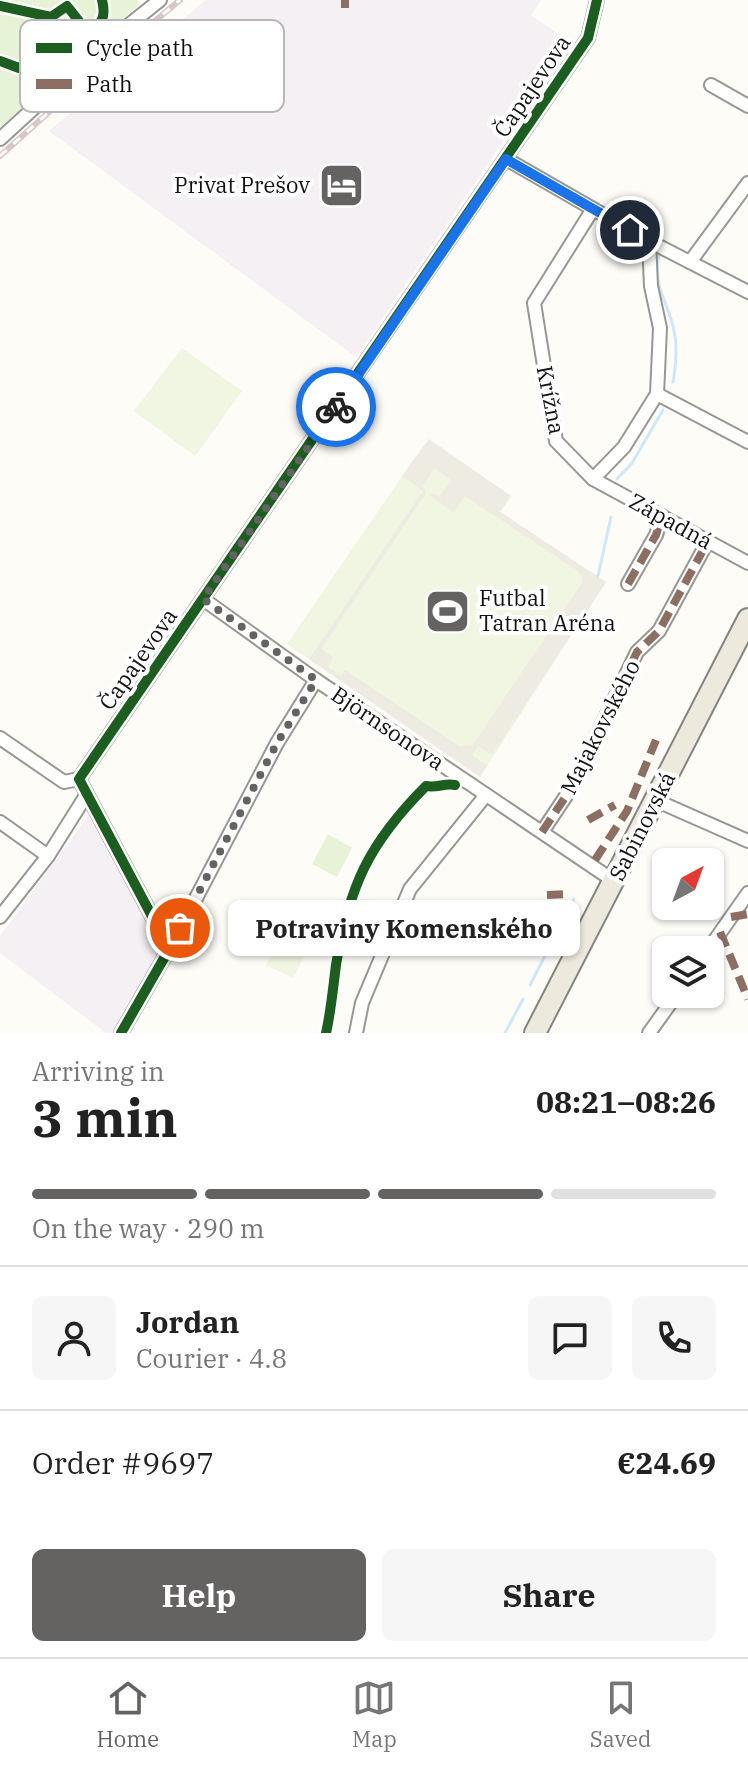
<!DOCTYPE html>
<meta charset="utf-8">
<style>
body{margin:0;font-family:"IBM Plex Serif",serif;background:#f6f6f6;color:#222;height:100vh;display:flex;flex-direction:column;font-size:30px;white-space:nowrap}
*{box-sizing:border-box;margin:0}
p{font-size:26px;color:#767676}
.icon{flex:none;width:44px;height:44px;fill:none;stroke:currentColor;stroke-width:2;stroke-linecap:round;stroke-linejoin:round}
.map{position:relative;height:1033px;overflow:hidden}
.details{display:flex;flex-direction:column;background:#fff;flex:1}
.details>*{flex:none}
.needle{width:52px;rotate:41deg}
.buttons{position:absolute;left:652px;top:848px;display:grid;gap:16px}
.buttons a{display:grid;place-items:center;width:72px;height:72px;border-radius:12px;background:#fff;box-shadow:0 2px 6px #0004;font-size:40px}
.pin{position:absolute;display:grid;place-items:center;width:68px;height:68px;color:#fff;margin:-34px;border:4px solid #fff;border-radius:50%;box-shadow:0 2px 8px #0007}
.courier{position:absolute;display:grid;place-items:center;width:80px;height:80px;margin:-40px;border:6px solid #1a73e8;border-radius:50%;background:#fff;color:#222;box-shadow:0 2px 10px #0007}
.bubble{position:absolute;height:56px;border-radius:12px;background:#fff;box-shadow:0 2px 6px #0004;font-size:26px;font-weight:700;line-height:56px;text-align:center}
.headline em{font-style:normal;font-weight:700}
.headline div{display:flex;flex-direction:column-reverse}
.headline{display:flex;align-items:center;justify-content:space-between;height:136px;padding:0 32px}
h1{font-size:52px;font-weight:700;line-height:60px}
.bar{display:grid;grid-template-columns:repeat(4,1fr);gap:12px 8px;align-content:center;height:96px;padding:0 32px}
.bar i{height:10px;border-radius:6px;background:#e0e0e0}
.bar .active{background:#646362}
.bar p{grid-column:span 4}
.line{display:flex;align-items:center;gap:20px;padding:0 32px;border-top:2px solid #e0e0e0}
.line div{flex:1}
.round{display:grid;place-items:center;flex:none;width:84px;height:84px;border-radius:12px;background:#f6f6f6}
.button{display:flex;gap:16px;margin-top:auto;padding:16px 32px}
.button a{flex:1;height:92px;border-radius:12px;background:#646362;color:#fff;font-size:32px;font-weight:700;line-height:92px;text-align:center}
.button a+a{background:#f6f6f6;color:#222}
.dock{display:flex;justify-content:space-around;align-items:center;height:112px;border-top:2px solid #e0e0e0;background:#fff;font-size:22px;color:#767676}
.dock a{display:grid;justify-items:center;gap:4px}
.dock .active{color:#646362}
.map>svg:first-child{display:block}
.industrial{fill:#f5f0f3}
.green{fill:#e7f3d7}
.pitch{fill:#f0f6e1}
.plaza{fill:#edebe2;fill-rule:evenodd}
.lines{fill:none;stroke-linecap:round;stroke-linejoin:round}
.stream{stroke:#cde8f7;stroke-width:3}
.minor-casing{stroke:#979795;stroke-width:16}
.primary-casing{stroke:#858482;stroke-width:24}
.minor{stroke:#fffffe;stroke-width:12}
.primary{stroke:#ede9dc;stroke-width:20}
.rail-casing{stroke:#d9c6c7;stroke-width:6}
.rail{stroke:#fff;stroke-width:3;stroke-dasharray:9;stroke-linecap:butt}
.quiet{stroke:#8d6e63;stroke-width:8;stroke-dasharray:16 8;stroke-linecap:butt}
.cycleway-casing{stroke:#fff;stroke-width:15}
.cycleway{stroke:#1b5e20;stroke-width:10}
.done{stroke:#646362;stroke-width:8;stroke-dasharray:0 14.4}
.route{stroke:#1a73e8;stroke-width:10}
.labels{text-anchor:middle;stroke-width:8;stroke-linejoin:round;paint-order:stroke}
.street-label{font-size:22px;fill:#111;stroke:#fff}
.poi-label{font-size:22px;fill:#111;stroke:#fff;text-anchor:end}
.key{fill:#fff;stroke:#b8b8b8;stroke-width:2}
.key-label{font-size:22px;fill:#111}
</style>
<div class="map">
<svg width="748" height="1033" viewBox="0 0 748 1033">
<rect width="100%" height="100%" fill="#fdfcf7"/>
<g class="industrial">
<path d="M206,0H541L531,15L567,40L512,128L356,357L49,131Z"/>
<path d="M92,811L166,941L116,1033H106L0,953V936Z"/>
</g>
<g class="green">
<path d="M0,0H137L140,4L23,101L29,109L0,135Z"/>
<path d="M328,834L352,848L337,877L312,864Z"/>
</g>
<g class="pitch">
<path d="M182,348L242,391L195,456L134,411Z"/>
<path d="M416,456L606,582L480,777L287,644Z"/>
<path d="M297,906L323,920L293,978L266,965Z"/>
</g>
<path class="plaza" d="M429,439L511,496L500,512L606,582L492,755L478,746L472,755L487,766L480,777L309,659L423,491L402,476ZM434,468L451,480L440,497L432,493L430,496L454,512L465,496L578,571L582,577V583L472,746H459L345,670L341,676L328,667L333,657L321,649L426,493L423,486Z"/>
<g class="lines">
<g class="stream">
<path d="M659,256C652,285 669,304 674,331C678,348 676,365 673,382"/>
<path d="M617,479L632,463L663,410"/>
<path d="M598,576L611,517"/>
<path d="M530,985L574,899"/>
<path d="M505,1033L523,999"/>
</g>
<defs>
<g id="minor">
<path d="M711,85L748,106"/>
<path d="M0,139L95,52L160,0"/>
<path d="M506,159L649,241L748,292"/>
<path d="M593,209L534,303L556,441L593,479L748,563"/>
<path d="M690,262L748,183"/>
<path d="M657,394L748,442"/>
<path d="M593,479L624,447L657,394L660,328L651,286L649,241"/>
<path d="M628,584L656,535L662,516"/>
<path d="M203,599L316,680L614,881"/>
<path d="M0,738L64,782L79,779"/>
<path d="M655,800L748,841"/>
<path d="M0,822L48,856"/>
<path d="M542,832L572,787L637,652L659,631L708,541"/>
<path d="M0,917L48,856L87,794"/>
<path d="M171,946L277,743L316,680"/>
<path d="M708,950L748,893"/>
<path d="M121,1033L171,946L163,937L79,779L588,38L597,0"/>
<path d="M356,1033L362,1003L410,889L486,795"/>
<path d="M649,1033L677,994"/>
</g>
<path id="primary" d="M535,1033L748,619"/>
</defs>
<use href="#minor" class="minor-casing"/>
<use href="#primary" class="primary-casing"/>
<use href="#minor" class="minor"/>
<use href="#primary" class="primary"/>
<defs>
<path id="rail" d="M0,156L89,76L180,0"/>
</defs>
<use href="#rail" class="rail-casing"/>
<use href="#rail" class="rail"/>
<g class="quiet">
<path d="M345,0V8"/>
<path d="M628,584L656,535L662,516"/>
<path d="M588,820L615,805"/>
<path d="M542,832L572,787L637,652L659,631L708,541"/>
<path d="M595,860L627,811L656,740"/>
<path d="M547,895L571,894"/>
<path d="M731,917L748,914"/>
<path d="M720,932L748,999"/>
</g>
<defs>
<g id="cycleway">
<path d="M0,6L51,17L67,6L86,30"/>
<path d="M0,61L19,68L27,63L36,51C49,49 55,42 66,37C86,27 110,32 102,0"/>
<path d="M121,1033L171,946L163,937L79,779L588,38L597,0"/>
<path d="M326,1033C331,1011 333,988 336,965C349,886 369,843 426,786C437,788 445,783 455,785"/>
</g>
</defs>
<use href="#cycleway" class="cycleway-casing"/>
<use href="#cycleway" class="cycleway"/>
</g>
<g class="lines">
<path class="done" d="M180,928L277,743L316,680L203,599L336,407"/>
<path class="route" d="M336,407L506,159L630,230"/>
</g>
<defs>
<symbol id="hotel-square" viewBox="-11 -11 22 22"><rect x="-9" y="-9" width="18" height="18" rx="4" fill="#646362" stroke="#fff"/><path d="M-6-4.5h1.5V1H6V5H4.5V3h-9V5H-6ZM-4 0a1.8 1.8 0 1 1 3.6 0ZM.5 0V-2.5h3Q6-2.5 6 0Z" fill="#fff"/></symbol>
<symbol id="stadium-square" viewBox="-11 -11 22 22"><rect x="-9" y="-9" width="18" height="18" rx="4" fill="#646362" stroke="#fff"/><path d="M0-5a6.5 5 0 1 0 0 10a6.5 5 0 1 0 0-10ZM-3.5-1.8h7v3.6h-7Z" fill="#fff"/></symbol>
</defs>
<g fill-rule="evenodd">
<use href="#hotel-square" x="316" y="160" width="51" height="51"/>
<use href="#stadium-square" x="422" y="586" width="51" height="51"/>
</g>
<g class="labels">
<g class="street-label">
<text transform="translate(532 86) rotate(-56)" y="8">Čapajevova</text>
<text transform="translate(551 400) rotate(79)" y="8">Krížna</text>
<text transform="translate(671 521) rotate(29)" y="8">Západná</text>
<text transform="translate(138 659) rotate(-55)" y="8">Čapajevova</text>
<text transform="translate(600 727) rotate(-63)" y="8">Majakovského</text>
<text transform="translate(388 728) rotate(34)" y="8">Björnsonova</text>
<text transform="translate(642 826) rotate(-63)" y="8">Sabinovská</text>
</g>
<g class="poi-label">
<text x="310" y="193">Privat Prešov</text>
<text x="479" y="606" text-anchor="start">Futbal<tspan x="479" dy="25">Tatran Aréna</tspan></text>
</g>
</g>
<rect x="20" y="20" width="264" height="92" rx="12" class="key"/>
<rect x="36" y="43" width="36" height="10" fill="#1b5e20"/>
<rect x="36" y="79" width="36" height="10" fill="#8d6e63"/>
<g class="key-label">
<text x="86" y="56">Cycle path</text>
<text x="86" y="92">Path</text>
</g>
</svg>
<div class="buttons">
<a><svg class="needle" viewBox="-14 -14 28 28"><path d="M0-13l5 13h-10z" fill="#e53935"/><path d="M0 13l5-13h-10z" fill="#767676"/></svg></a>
<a><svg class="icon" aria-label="layers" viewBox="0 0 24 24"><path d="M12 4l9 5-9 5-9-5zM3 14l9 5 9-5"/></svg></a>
</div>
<div class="pin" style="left:180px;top:928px;background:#ea580c"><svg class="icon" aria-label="bag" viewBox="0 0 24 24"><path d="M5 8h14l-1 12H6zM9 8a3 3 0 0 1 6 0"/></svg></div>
<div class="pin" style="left:630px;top:230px;background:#1f2937"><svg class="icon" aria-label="home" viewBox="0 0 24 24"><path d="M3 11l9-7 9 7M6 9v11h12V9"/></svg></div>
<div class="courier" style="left:336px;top:407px"><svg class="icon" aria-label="bike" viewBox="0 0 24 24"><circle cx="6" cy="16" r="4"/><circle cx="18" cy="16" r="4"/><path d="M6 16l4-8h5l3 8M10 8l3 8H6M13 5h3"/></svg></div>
<div class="bubble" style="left:228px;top:900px;width:352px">Potraviny Komenského</div>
</div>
<section class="details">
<div class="headline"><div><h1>3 min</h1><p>Arriving in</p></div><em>08:21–08:26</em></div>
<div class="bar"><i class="active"></i><i class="active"></i><i class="active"></i><i></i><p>On the way · 290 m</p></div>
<div class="line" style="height:144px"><a class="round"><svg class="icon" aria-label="person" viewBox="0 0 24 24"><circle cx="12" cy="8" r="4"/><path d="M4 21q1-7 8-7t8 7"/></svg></a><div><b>Jordan</b><p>Courier · 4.8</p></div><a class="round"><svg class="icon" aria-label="chat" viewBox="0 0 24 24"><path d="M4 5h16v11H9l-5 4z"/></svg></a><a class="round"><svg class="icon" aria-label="phone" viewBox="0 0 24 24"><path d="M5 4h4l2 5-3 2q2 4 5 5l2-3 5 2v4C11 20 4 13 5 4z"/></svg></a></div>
<div class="line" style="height:104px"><div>Order #9697</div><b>€24.69</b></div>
<div class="button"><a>Help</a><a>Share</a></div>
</section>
<nav class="dock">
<a class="active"><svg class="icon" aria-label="home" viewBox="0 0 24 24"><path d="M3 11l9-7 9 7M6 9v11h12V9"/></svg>Home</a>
<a><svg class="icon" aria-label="map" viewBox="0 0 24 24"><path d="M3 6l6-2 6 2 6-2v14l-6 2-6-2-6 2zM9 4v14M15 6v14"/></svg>Map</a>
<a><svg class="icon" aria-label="saved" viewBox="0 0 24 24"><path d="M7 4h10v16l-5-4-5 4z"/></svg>Saved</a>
</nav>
